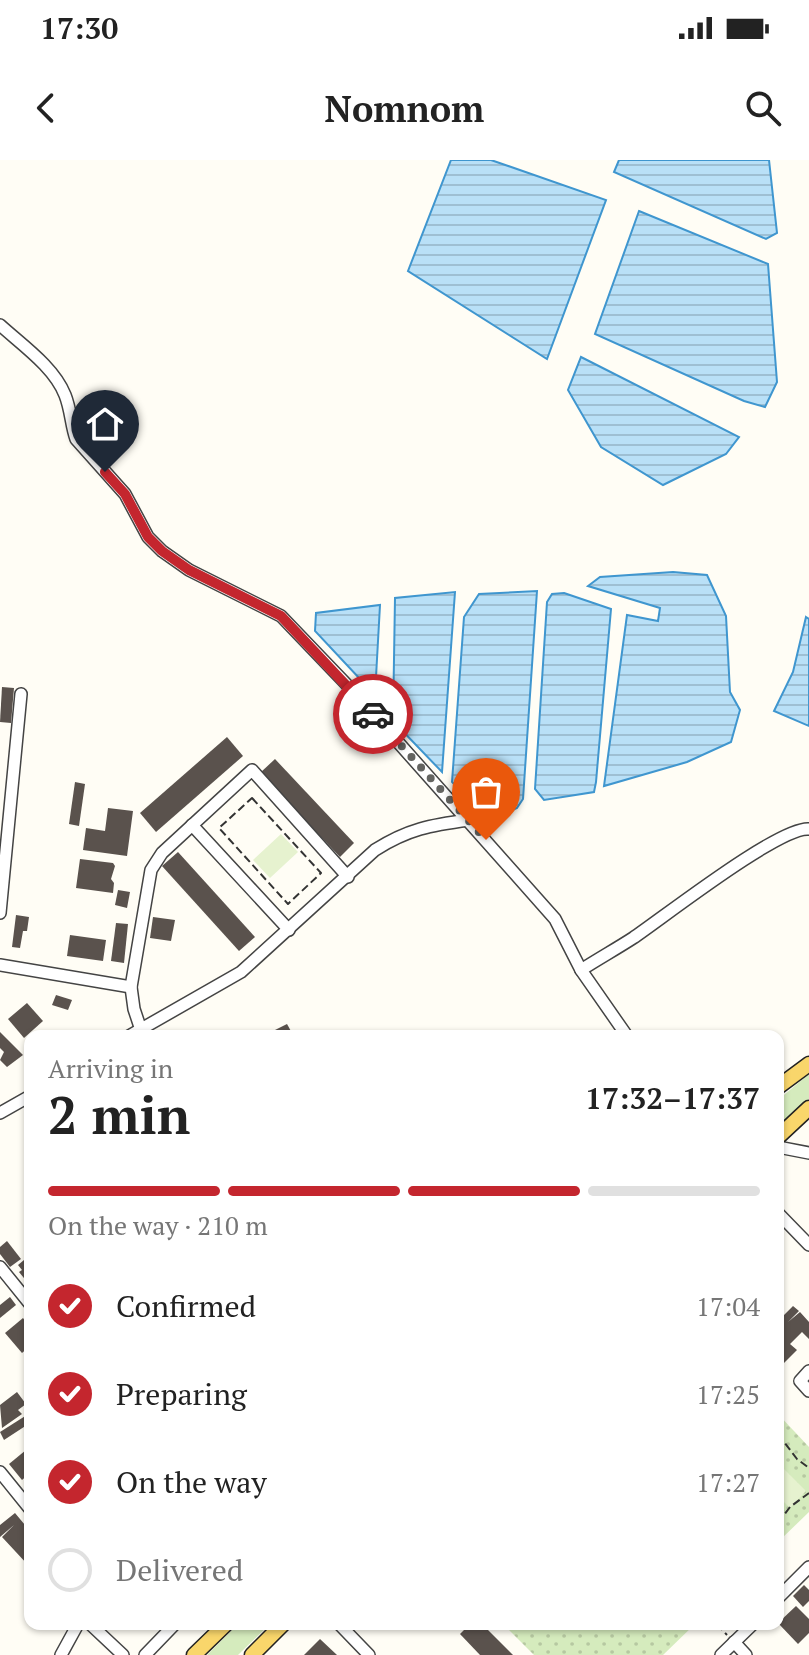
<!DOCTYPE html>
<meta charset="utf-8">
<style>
body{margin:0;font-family:"PT Serif",serif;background:#f6f6f6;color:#222;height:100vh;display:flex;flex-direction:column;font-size:30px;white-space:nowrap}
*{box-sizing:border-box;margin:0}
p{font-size:26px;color:#767676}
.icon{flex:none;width:44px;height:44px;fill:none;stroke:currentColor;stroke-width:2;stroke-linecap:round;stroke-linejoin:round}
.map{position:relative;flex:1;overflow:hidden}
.sheet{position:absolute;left:24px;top:870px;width:760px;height:600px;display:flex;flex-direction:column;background:#fff;border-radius:16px;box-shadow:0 2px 6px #0004}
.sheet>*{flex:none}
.pin{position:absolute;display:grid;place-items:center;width:68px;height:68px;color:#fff;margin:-82px -34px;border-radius:50% 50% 50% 0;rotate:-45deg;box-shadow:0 0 8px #0007}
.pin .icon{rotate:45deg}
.courier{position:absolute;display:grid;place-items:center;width:80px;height:80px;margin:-40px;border:6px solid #c4262e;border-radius:50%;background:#fff;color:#222;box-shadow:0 2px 10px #0007}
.overview em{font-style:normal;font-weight:700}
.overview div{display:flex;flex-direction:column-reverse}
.overview{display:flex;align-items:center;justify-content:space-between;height:136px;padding:0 24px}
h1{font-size:52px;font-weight:700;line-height:60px}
.bar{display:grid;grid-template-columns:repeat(4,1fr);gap:12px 8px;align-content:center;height:96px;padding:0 24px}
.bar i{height:10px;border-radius:6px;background:#e0e0e0}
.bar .current{background:#c4262e}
.bar p{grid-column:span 4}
ol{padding:0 24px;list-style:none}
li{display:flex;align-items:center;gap:24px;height:88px}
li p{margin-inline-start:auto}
li .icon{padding:8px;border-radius:50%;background:#c4262e;color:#fff;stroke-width:4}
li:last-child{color:#767676}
li i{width:44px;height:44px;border:4px solid #e0e0e0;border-radius:50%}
.status{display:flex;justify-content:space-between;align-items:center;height:56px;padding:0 40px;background:#fff;direction:ltr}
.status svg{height:22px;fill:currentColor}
header{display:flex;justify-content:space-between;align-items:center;height:104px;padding:0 24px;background:#fff;font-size:36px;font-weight:700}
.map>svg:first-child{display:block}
.grass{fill:#d5ebbd}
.park{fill:url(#park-dots)}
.pitch{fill:#e6f2cf}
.water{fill:url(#water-rules);stroke:#3f96cf;stroke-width:2}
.building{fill:#5a524d}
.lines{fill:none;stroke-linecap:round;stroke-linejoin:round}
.minor-casing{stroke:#444;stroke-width:14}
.major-casing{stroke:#222;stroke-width:17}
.path{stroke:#333;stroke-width:2;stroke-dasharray:8 4;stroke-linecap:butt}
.minor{stroke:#fff;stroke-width:11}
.major{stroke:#f9d66b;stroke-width:14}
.done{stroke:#646461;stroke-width:8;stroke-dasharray:0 14.4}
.route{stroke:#c4262e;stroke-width:10}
</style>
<div class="status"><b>17:30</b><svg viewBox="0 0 49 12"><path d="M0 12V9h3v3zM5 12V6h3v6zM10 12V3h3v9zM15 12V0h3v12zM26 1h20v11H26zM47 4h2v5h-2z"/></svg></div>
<header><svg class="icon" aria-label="back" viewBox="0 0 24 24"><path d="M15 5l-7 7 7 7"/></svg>Nomnom<svg class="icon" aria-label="search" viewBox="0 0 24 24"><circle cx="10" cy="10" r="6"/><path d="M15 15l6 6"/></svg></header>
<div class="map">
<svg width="809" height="1495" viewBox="0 0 809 1495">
<defs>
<pattern id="park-dots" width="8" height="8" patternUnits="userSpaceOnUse" patternTransform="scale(2)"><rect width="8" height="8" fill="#d5ebbd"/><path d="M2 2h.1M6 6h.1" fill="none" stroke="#b6c8a1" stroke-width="1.8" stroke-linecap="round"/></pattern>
<pattern id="water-rules" width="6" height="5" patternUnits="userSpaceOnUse" patternTransform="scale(2)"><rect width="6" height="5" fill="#b9e0f7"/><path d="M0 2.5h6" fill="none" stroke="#9ebfd3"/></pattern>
</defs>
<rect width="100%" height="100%" fill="#fffdf5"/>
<g class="grass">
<path d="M809,914V939L778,968V940Z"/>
<path d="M238,1464H270L238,1495H207Z"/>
</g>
<g class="park">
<path d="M778,1254L809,1287V1352L778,1382Z"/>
<path d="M503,1464H695L663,1495H534Z"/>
</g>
<g class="pitch">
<path d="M281,674L298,692L270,718L253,700Z"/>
<path d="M778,1303L806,1331L790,1348L778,1336Z"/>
</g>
<g class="water">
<path d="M451,0H491L606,40L547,199L408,111Z"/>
<path d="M619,0H769L777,73L766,79L614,12Z"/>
<path d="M639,51L768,104L777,222L765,247L744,241L595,174Z"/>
<path d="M581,197L739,277L726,294L663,325L601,287L568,230Z"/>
<path d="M673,412L707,415L726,456L730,532L740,550L731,582L687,602L604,626L627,455L658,461L660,448L588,426L600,417Z"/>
<path d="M537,431L523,639L517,648L488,661L452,622L464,457L479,434Z"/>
<path d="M455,432L442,612L393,561L395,438Z"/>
<path d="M564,433L611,449L596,622L594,632L544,640L535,629L547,442L552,434Z"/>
<path d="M380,445L375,535L315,471L316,453Z"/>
<path d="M806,457L809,459V566L774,551L793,512Z"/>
</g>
<g class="building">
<path d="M2,527L14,528L11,563L0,562Z"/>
<path d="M227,577L243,596L156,672L140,653Z"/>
<path d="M275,599L354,683L340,697L260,613Z"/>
<path d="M75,622L85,624L79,666L69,664Z"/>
<path d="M108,648L133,651L127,696L83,690L86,668L105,671Z"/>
<path d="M178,692L255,777L239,791L162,706Z"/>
<path d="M80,699L113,703L115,706L111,719L114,723L113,733L76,728Z"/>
<path d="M118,730L130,732L127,748L115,745Z"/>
<path d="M16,755L29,757L27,771H23L20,788L12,787Z"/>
<path d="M153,757L175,760L171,781L150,778Z"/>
<path d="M116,763L128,764L124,803L111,801Z"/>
<path d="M70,775L106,780L103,801L67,796Z"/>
<path d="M56,835L72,840L68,850L52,845Z"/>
<path d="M27,843L43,861L24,878L8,859Z"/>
<path d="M287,864L292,873L290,876H263Z"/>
<path d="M0,872L23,895L7,907L0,900L4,892L0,888Z"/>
<path d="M7,1081L21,1099L10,1107L0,1094V1087Z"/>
<path d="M30,1095V1121L28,1123L19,1112L22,1110L18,1105Z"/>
<path d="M10,1137L16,1145L0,1158V1145Z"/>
<path d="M793,1146L799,1151L788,1162L800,1152L809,1162V1179L802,1172L790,1184L797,1190L778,1209V1161Z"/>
<path d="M23,1158L30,1167V1186L22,1193L5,1173Z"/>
<path d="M17,1232L26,1244L18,1250L22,1254L2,1268L0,1245Z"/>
<path d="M30,1253V1263L4,1280L0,1272Z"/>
<path d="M26,1290L30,1294V1313L22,1320L9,1304Z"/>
<path d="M15,1353L30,1371L27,1373L30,1376L28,1405L2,1377L14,1365L0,1377V1365Z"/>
<path d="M804,1425L809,1430V1441L803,1447L793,1436Z"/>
<path d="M796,1446L809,1459V1473L798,1484L778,1463Z"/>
<path d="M470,1464H482L513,1495H480L460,1474Z"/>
<path d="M320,1479L337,1495H304Z"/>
</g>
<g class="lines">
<defs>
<g id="minor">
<path d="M0,165C22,185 54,207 65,235C71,250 71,265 76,279L125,334L148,377L162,391L189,410L281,456L349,527L555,759L581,810L627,876"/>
<path d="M192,665L289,770"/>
<path d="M0,753L21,534"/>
<path d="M0,805L131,827"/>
<path d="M581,810C598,799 616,789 633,778C664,757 780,666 809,669"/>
<path d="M129,876L241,812L375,690C408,669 431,665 469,660"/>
<path d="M143,876L134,849L131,827L151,710L162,693L252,610L348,717"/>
<path d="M0,953L30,936"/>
<path d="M778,987L809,993"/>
<path d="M778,1053L809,1085"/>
<path d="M0,1107L30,1144"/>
<path d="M809,1211L800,1221L809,1231"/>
<path d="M0,1312L30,1349"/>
<path d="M778,1438L809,1407"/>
<path d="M90,1464L123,1495"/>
<path d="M339,1464L369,1495"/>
<path d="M734,1482L746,1495"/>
<path d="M61,1495L78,1464"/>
<path d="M145,1495L175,1464"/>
<path d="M721,1495L753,1464"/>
</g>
<g id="major">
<path d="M778,927L809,904"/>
<path d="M778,977L809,948"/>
<path d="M194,1495L226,1464"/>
<path d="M252,1495L283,1464"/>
</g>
</defs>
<use href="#minor" class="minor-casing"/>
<use href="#major" class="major-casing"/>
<g class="path">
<path d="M252,638L321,713L288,744L219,668Z"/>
<path d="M778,1274L797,1299L809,1308"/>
<path d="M778,1346L785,1353"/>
<path d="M778,1363L790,1347L809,1333"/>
<path d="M717,1464L727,1475"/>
</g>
<use href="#minor" class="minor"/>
<use href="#major" class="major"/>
</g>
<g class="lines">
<path class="done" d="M373,554L486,680"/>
<path class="route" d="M105,312L125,334L148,377L162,391L189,410L281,456L373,554"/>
</g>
</svg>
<div class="pin" style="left:486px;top:680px;background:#ea580c"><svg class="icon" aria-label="bag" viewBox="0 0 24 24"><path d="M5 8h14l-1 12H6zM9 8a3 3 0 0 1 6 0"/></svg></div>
<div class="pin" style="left:105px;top:312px;background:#1f2937"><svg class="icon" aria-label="home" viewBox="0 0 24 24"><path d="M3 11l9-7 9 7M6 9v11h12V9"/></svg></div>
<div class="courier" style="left:373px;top:554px"><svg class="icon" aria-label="car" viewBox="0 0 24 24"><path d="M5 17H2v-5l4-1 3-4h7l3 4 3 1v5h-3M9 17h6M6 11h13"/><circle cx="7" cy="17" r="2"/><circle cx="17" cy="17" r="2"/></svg></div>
<section class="sheet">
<div class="overview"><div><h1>2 min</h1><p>Arriving in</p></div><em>17:32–17:37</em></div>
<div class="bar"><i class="current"></i><i class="current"></i><i class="current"></i><i></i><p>On the way · 210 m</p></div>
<ol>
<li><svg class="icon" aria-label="check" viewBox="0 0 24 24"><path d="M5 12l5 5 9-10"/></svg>Confirmed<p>17:04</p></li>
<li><svg class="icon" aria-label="check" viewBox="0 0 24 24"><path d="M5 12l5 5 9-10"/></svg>Preparing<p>17:25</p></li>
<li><svg class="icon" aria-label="check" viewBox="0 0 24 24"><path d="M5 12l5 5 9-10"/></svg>On the way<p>17:27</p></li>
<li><i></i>Delivered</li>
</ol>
</section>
</div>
